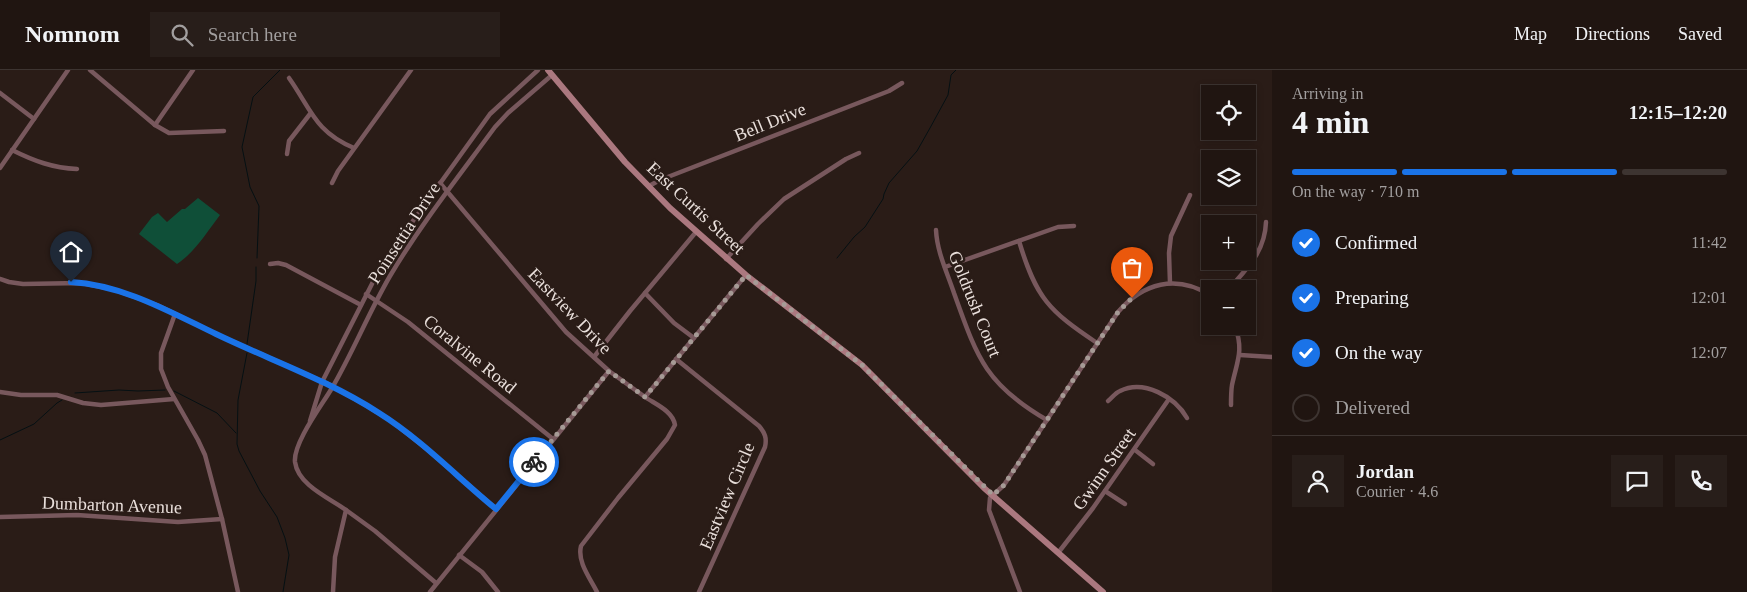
<!DOCTYPE html>
<meta charset="utf-8">
<style>
body{margin:0;font-family:"Times New Roman",serif;background:#281e1a;color:#f1f3f6;height:100vh;display:flex;flex-direction:column;font-size:19px;white-space:nowrap}
*{box-sizing:border-box;margin:0}
p{font-size:16px;color:#a29f9f}
.icon{flex:none;width:28px;height:28px;fill:none;stroke:currentColor;stroke-width:2;stroke-linecap:round;stroke-linejoin:round}
.map{position:relative;flex:1;overflow:hidden}
.sheet{display:flex;flex-direction:column;background:#201511;width:475px}
.sheet>*{flex:none}
.tools{position:absolute;left:1201px;top:15px;display:grid;gap:10px}
.tools a{display:grid;place-items:center;width:55px;height:55px;border-radius:0px;background:#201511;box-shadow:0 2px 8px #0003,0 0 0 1px #3d3431;font-size:25px}
.pin{position:absolute;display:grid;place-items:center;width:42px;height:42px;color:#fff;margin:-51px -21px;border-radius:50% 50% 50% 0;rotate:-45deg;box-shadow:0 0 5px #0007}
.pin .icon{rotate:45deg}
.courier{position:absolute;display:grid;place-items:center;width:50px;height:50px;margin:-25px;border:4px solid #1a73e8;border-radius:50%;background:#fff;color:#222;box-shadow:0 1px 6px #0007}
.summary em{font-style:normal;font-weight:800}
.summary div{display:flex;flex-direction:column-reverse}
.summary{display:flex;align-items:center;justify-content:space-between;height:85px;padding:0 20px}
h1{font-size:32px;font-weight:800;line-height:38px}
.bar{display:grid;grid-template-columns:repeat(4,1fr);gap:8px 5px;align-content:center;height:60px;padding:0 20px}
.bar i{height:6px;border-radius:4px;background:#3d3431}
.bar .active{background:#1a73e8}
.bar p{grid-column:span 4}
.line{display:flex;align-items:center;gap:12px;padding:0 20px;border-top:1px solid #3d3431}
.line div{flex:1}
.round{display:grid;place-items:center;flex:none;width:52px;height:52px;border-radius:0px;background:#281e1a}
ol{padding:0 20px;list-style:none}
li{display:flex;align-items:center;gap:15px;height:55px}
li p{margin-inline-start:auto}
li .icon{padding:5px;border-radius:50%;background:#1a73e8;color:#fff;stroke-width:4}
li:last-child{color:#a29f9f}
li i{width:28px;height:28px;border:2px solid #3d3431;border-radius:50%}
header{display:flex;align-items:center;gap:30px;box-sizing:border-box;height:70px;padding:0 25px;background:#201511;border-bottom:1px solid #3d3431}
header strong{font-size:24px}
nav{display:flex;gap:28px;margin-inline-start:auto;font-size:18px}
.search{width:350px;height:45px;background:#281e1a;display:flex;align-items:center;gap:12px;box-sizing:border-box;padding:0 18px;border-radius:0px;color:#a29f9f;font-size:19px}
main{display:flex;flex:1;min-height:0}
.map>svg:first-child{display:block}
.green{fill:#0f4f38}
.lines{fill:none;stroke-linecap:round;stroke-linejoin:round}
.stream{stroke:#051013;stroke-width:1}
.street{stroke:#78585d;stroke-width:4.5}
.secondary{stroke:#ab787f;stroke-width:6}
.done{stroke:#a69b96;stroke-width:5;stroke-dasharray:0 9}
.route{stroke:#1a73e8;stroke-width:6}
.labels{text-anchor:middle;stroke-width:5;stroke-linejoin:round;paint-order:stroke}
.street-label{font-size:18px;fill:#e9dfdb;stroke:#2a1c17}
</style>
<header>
<strong>Nomnom</strong>
<div class="search"><svg class="icon" aria-label="search" viewBox="0 0 24 24"><circle cx="10" cy="10" r="6"/><path d="M15 15l6 6"/></svg>Search here</div>
<nav><a>Map</a><a>Directions</a><a>Saved</a></nav>
</header>
<main>
<div class="map">
<svg width="1272" height="522" viewBox="0 0 1272 522">
<rect width="100%" height="100%" fill="#2a1c17"/>
<path class="green" d="M198,128L220,145C207,162 195,182 177,194L139,164L152,147L158,143L167,152L182,139H185Z"/>
<g class="lines">
<g class="stream">
<path d="M257,188L259,136L250,117L242,77L253,27L280,0"/>
<path d="M837,188L854,167L865,157L883,129L884,124L889,113L917,81L930,58L948,25L951,5L956,0"/>
<path d="M247,274L256,211V197"/>
<path d="M247,283L238,330L237,374L239,381L260,421L277,447L285,468L289,485L283,522"/>
<path d="M174,321L217,343L236,363"/>
<path d="M75,323L119,320L138,321L165,320"/>
<path d="M0,370L34,354L57,333L62,330"/>
</g>
<g class="street">
<path d="M90,0L155,55L169,63L224,61"/>
<path d="M289,8C311,39 315,62 354,78"/>
<path d="M0,23L34,49"/>
<path d="M155,55L193,0"/>
<path d="M12,80C34,91 53,98 77,99"/>
<path d="M287,84L289,71L310,44"/>
<path d="M0,98L68,0"/>
<path d="M332,113L338,101L411,0"/>
<path d="M440,113L566,262L609,301L645,327L746,205"/>
<path d="M649,116L660,110L889,21L902,13"/>
<path d="M936,160C937,182 947,202 954,223C977,287 985,314 1047,350"/>
<path d="M1019,171C1036,228 1049,241 1097,273"/>
<path d="M726,189L758,154L784,129L846,89L859,83"/>
<path d="M270,194L278,193L286,195L361,235"/>
<path d="M945,197L1058,157L1074,156"/>
<path d="M0,209L9,212L23,214L81,213L112,219L157,235L216,264L328,314L364,334L390,350L428,380L496,439"/>
<path d="M1170,213L1169,183L1171,166L1190,125"/>
<path d="M1229,219C1247,198 1265,182 1266,152"/>
<path d="M645,223L674,253L694,268"/>
<path d="M366,224L408,252L553,369"/>
<path d="M175,244L161,283V299L168,317L198,370L205,385L222,449L238,522"/>
<path d="M1240,285L1272,287"/>
<path d="M594,287L630,241L696,162"/>
<path d="M676,289L759,356C765,363 767,368 765,377L699,522"/>
<path d="M0,322L21,325H57L83,333L101,335L174,329"/>
<path d="M1108,331C1112,328 1115,323 1120,321C1144,309 1175,327 1187,348"/>
<path d="M1231,335C1231,328 1231,321 1232,315C1237,291 1244,281 1235,256"/>
<path d="M310,351L322,312L376,206L387,187L490,44L538,0"/>
<path d="M1135,380L1153,394"/>
<path d="M1105,421L1125,434"/>
<path d="M346,440L375,461L436,513"/>
<path d="M0,447L77,445L178,452L222,449"/>
<path d="M1058,483L1093,438L1169,329"/>
<path d="M459,485L482,502L498,522"/>
<path d="M333,522L335,487L346,440C329,428 298,415 295,392C293,373 322,335 332,318C353,282 369,242 390,206C421,154 459,106 495,57L508,43L552,5"/>
<path d="M430,522L609,301"/>
<path d="M597,522C590,508 577,492 581,476L618,428L667,369L675,355C673,341 655,334 645,327"/>
<path d="M1020,522L989,440L990,428L1004,415L1118,242C1143,213 1176,204 1210,225"/>
</g>
<path class="secondary" d="M548,0L625,92L670,138L746,205L862,295L984,418L1103,522"/>
</g>
<g class="lines">
<path class="done" d="M534,392L609,301L645,327L746,205L862,295L993,425L1004,415L1118,242L1132,228"/>
<path class="route" d="M71,212C123,215 170,242 216,264C270,290 328,310 379,343C422,370 457,407 496,439L534,392"/>
</g>
<g class="labels">
<g class="street-label">
<text transform="translate(770 52) rotate(-22)" y="6">Bell Drive</text>
<text transform="translate(696 138) rotate(43)" y="6">East Curtis Street</text>
<text transform="translate(404 163) rotate(-57)" y="6">Poinsettia Drive</text>
<text transform="translate(975 234) rotate(68)" y="6">Goldrush Court</text>
<text transform="translate(570 241) rotate(46)" y="6">Eastview Drive</text>
<text transform="translate(470 284) rotate(39)" y="6">Coralvine Road</text>
<text transform="translate(1104 399) rotate(-55)" y="6">Gwinn Street</text>
<text transform="translate(727 426) rotate(-67)" y="6">Eastview Circle</text>
<text transform="translate(112 435) rotate(2)" y="6">Dumbarton Avenue</text>
</g>
</g>
</svg>
<div class="tools">
<a><svg class="icon" aria-label="locate" viewBox="0 0 24 24"><circle cx="12" cy="12" r="6"/><path d="M12 2v4M12 18v4M2 12h4M18 12h4"/></svg></a>
<a><svg class="icon" aria-label="layers" viewBox="0 0 24 24"><path d="M12 4l9 5-9 5-9-5zM3 14l9 5 9-5"/></svg></a>
<a>+</a>
<a>−</a>
</div>
<div class="pin" style="left:1132px;top:228px;background:#ea580c"><svg class="icon" aria-label="bag" viewBox="0 0 24 24"><path d="M5 8h14l-1 12H6zM9 8a3 3 0 0 1 6 0"/></svg></div>
<div class="pin" style="left:71px;top:212px;background:#1f2937"><svg class="icon" aria-label="home" viewBox="0 0 24 24"><path d="M3 11l9-7 9 7M6 9v11h12V9"/></svg></div>
<div class="courier" style="left:534px;top:392px"><svg class="icon" aria-label="bike" viewBox="0 0 24 24"><circle cx="6" cy="16" r="4"/><circle cx="18" cy="16" r="4"/><path d="M6 16l4-8h5l3 8M10 8l3 8H6M13 5h3"/></svg></div>
</div>
<section class="sheet">
<div class="summary"><div><h1>4 min</h1><p>Arriving in</p></div><em>12:15–12:20</em></div>
<div class="bar"><i class="active"></i><i class="active"></i><i class="active"></i><i></i><p>On the way · 710 m</p></div>
<ol>
<li><svg class="icon" aria-label="check" viewBox="0 0 24 24"><path d="M5 12l5 5 9-10"/></svg>Confirmed<p>11:42</p></li>
<li><svg class="icon" aria-label="check" viewBox="0 0 24 24"><path d="M5 12l5 5 9-10"/></svg>Preparing<p>12:01</p></li>
<li><svg class="icon" aria-label="check" viewBox="0 0 24 24"><path d="M5 12l5 5 9-10"/></svg>On the way<p>12:07</p></li>
<li><i></i>Delivered</li>
</ol>
<div class="line" style="height:90px"><a class="round"><svg class="icon" aria-label="person" viewBox="0 0 24 24"><circle cx="12" cy="8" r="4"/><path d="M4 21q1-7 8-7t8 7"/></svg></a><div><b>Jordan</b><p>Courier · 4.6</p></div><a class="round"><svg class="icon" aria-label="chat" viewBox="0 0 24 24"><path d="M4 5h16v11H9l-5 4z"/></svg></a><a class="round"><svg class="icon" aria-label="phone" viewBox="0 0 24 24"><path d="M5 4h4l2 5-3 2q2 4 5 5l2-3 5 2v4C11 20 4 13 5 4z"/></svg></a></div>
</section>
</main>
